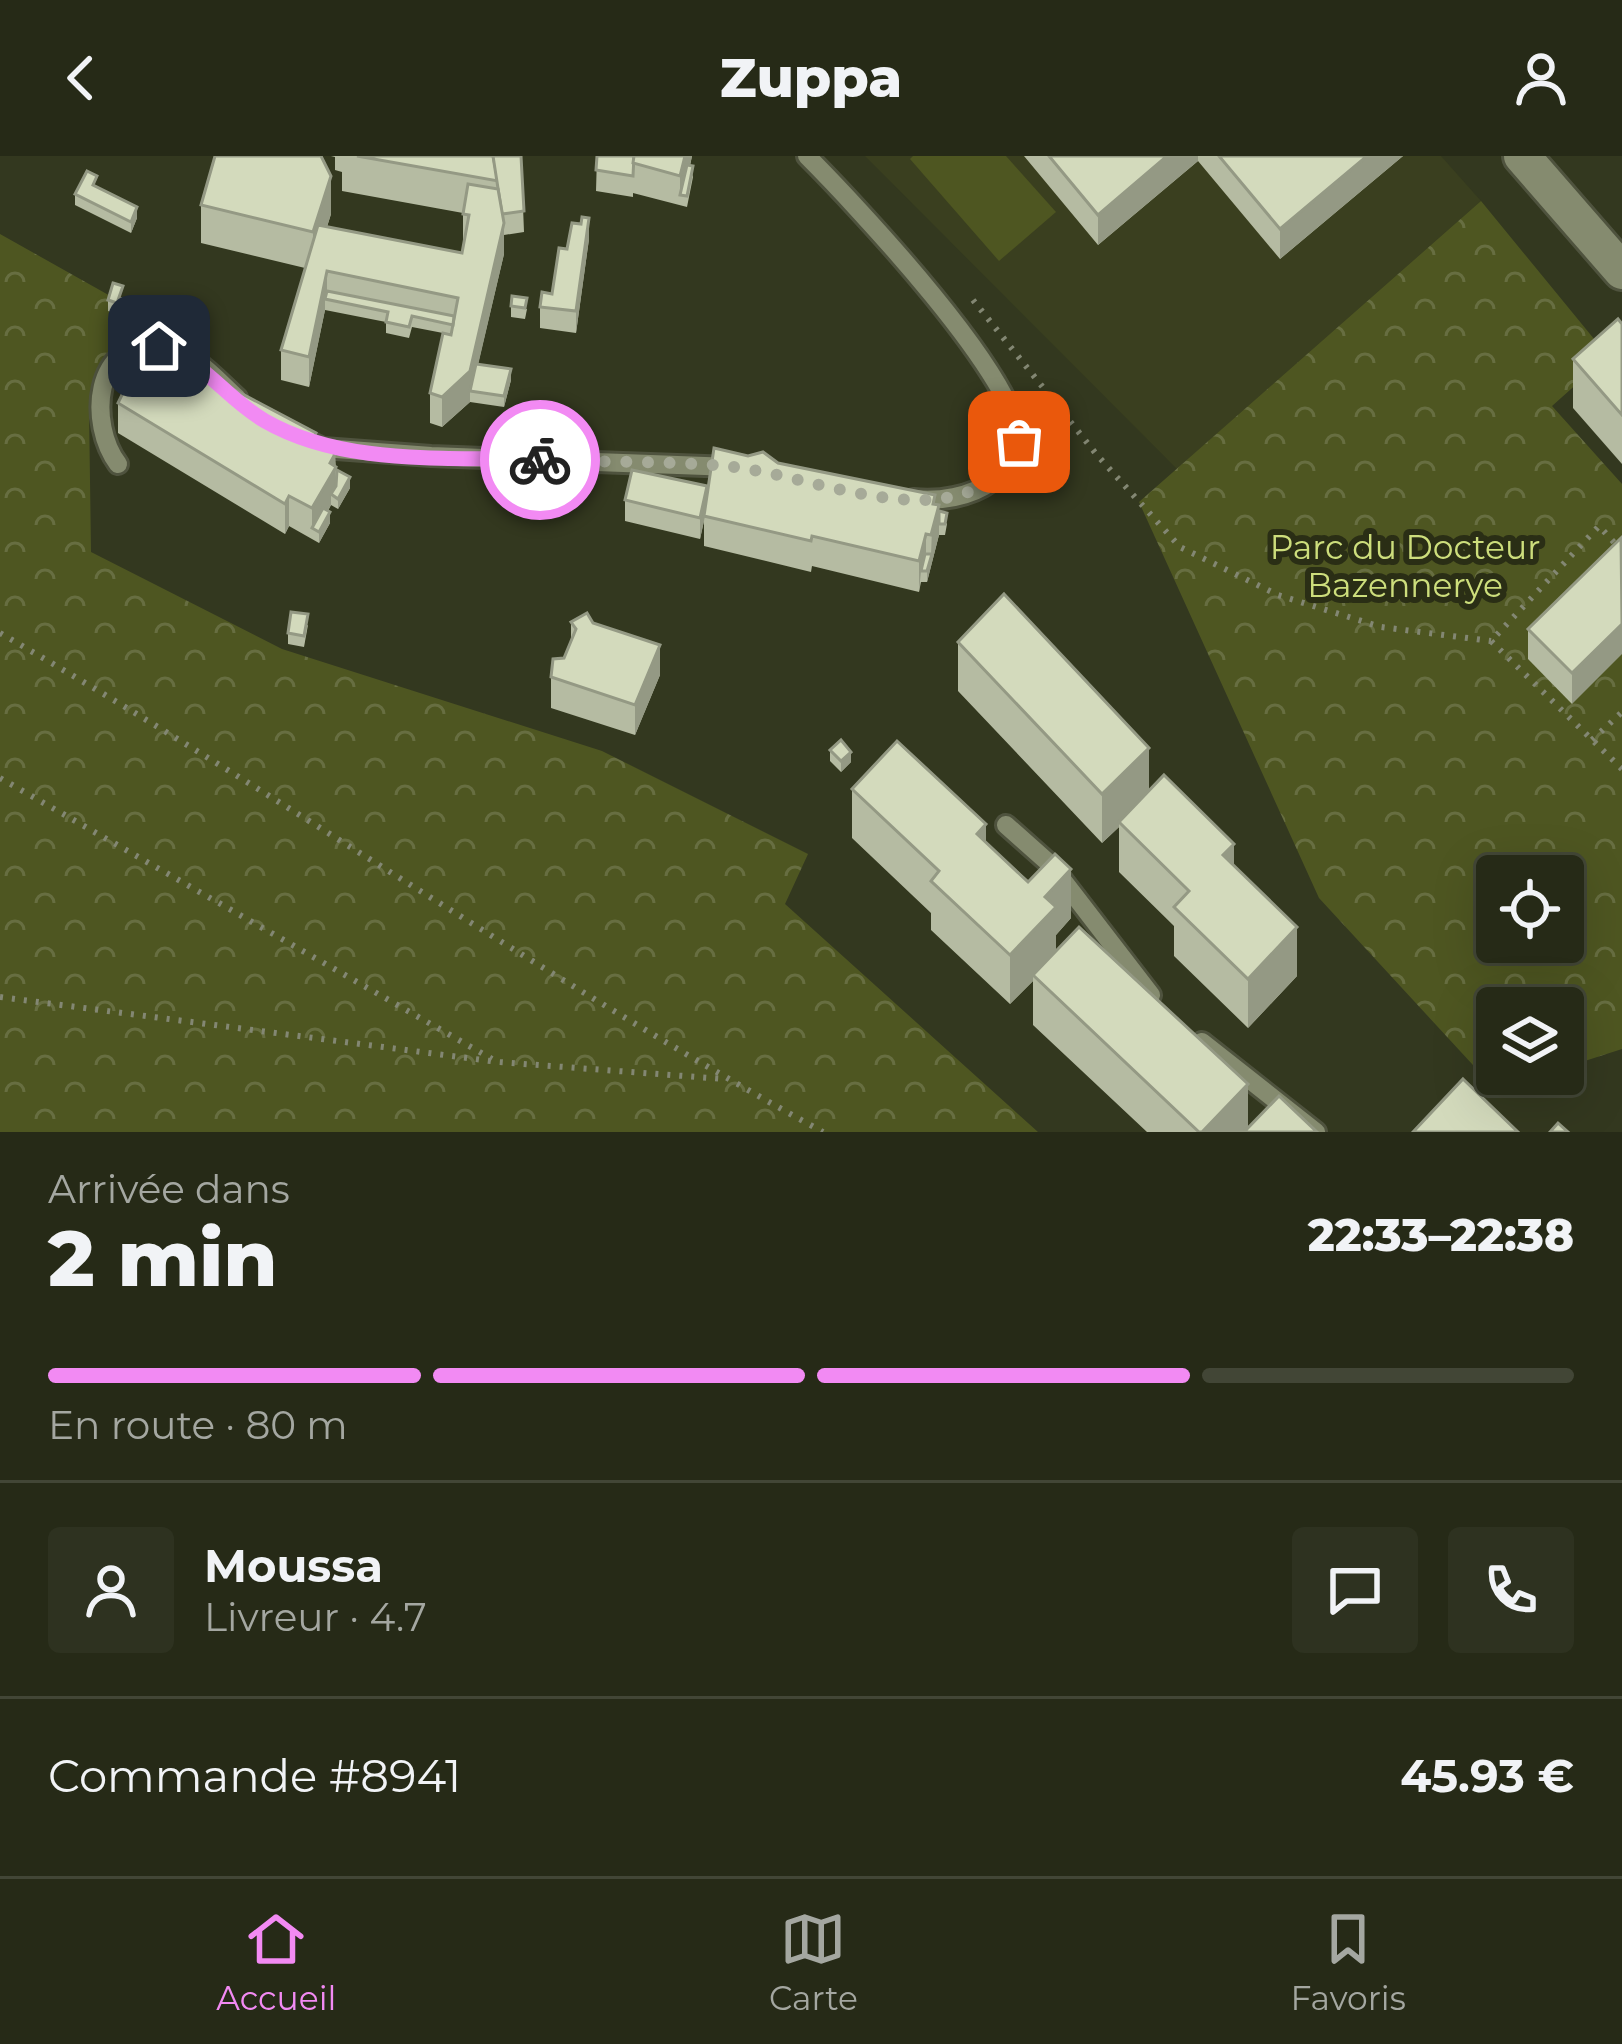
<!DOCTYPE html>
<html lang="fr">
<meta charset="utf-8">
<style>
body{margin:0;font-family:Montserrat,sans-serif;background:#2e3220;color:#f1f3f6;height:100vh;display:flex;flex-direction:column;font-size:45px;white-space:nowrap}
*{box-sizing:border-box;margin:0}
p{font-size:39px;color:#a4a7a1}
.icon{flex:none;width:66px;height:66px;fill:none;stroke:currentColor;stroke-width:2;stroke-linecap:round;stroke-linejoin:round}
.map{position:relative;height:976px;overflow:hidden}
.side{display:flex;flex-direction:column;background:#262a17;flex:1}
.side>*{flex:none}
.controls{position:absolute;left:1476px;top:699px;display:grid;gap:24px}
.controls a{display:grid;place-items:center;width:108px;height:108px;border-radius:12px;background:#262a17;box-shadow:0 12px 48px #0002,0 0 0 3px #424636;font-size:60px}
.pin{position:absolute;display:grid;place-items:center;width:102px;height:102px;color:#fff;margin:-51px;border-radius:24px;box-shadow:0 6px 18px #0006}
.courier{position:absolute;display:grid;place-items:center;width:120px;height:120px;margin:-60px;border:9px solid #f28af3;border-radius:50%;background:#fff;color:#222;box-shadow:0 3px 15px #0007}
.headline em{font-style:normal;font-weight:800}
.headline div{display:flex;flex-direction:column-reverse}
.headline{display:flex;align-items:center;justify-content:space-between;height:204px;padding:0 48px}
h1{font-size:78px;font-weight:800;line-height:90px}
.bar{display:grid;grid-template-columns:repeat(4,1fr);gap:18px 12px;align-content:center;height:144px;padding:0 48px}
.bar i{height:15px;border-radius:9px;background:#424636}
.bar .active{background:#f28af3}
.bar p{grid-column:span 4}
.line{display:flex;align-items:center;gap:30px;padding:0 48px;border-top:3px solid #424636}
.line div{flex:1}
.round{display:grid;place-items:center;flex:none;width:126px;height:126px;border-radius:12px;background:#2e3220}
header{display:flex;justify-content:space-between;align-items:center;height:156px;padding:0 48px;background:#262a17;font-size:54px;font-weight:800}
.tab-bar{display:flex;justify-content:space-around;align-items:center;height:168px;border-top:3px solid #424636;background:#262a17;font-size:33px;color:#a4a7a1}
.tab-bar a{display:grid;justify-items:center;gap:6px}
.tab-bar .active{color:#f28af3}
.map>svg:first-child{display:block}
.built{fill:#3a3f1f}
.grass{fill:#4e5621}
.park{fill:url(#park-crowns);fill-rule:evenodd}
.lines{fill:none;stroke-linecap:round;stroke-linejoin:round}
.lane-casing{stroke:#4f533e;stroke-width:24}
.secondary-casing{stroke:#4f533e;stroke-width:42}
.path{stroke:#838773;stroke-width:6;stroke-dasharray:3 9;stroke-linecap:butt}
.lane{stroke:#858b6f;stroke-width:18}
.secondary{stroke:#858b6f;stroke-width:36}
.wall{fill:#b5bba2}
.shaded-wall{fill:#949984}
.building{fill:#d3dabc;stroke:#949984;stroke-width:3}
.done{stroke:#a6aa98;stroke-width:12;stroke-dasharray:0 21.6}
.route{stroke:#f28af3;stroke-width:15}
.labels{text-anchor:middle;stroke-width:12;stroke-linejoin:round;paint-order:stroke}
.park-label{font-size:33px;fill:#cdde7c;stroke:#2a2e15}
</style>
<header><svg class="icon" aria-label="back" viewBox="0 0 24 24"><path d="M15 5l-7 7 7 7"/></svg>Zuppa<svg class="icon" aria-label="person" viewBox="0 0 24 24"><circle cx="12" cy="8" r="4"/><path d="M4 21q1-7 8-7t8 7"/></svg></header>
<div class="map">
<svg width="1622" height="976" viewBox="0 0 1622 976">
<defs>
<pattern id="park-crowns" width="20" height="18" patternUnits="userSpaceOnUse" patternTransform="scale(3)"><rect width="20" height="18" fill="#4e5621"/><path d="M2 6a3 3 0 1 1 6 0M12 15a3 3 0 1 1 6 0" fill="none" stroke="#676e41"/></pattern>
</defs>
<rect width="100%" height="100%" fill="#33381f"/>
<path class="built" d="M865,0H1441L1481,45L1177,313Z"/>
<path class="grass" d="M913,0H1006L1056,56L999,105L910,3Z"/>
<g class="park">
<path d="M1481,45L1608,200L1552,250L1622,328V893L1563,912V852H1497V918H1544L1496,934L1319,742L1139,346ZM1497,720H1563V786H1497Z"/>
<path d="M0,78L137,155L89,254L91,396L282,493L602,595L808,698L785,748L1038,976H0Z"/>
</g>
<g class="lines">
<defs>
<g id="lane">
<path d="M807,0C851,44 1028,231 1018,288C1015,305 1005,316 992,325C971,341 938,346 913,343"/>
<path d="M306,284L323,292L431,300L732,311"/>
<path d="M118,308C88,268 93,183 160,190C191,193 215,222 237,242"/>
<path d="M1006,669L1051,709L1151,839"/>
<path d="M1202,886L1316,976"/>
</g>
<path id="secondary" d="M1522,0L1622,115"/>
</defs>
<use href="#lane" class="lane-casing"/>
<use href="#secondary" class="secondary-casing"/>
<g class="path">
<path d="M973,144L1097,299L1180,391L1278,439L1381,471L1491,485"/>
<path d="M1622,395L1599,370L1491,485L1622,613"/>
<path d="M0,477C278,637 542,822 823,976"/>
<path d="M1592,584L1622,556"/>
<path d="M0,622L492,903"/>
<path d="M0,841L498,906L724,923"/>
</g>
<use href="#lane" class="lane"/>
<use href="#secondary" class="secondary"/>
</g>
<g class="wall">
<path d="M331,0H521L524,76L504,79V98L478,208L511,224L504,251L470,246L442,271L430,267V237L443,177L412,171L409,182L386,177V166L325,154L309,231L281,224V194L305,112L201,87V49L331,58L327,71L462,97L463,88V57L342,35V16L335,14V1Z"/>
<path d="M597,0H692L690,10L693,21L687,51L633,37V41L596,35Z"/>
<path d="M1024,0H1403L1280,103L1198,5L1098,89Z"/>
<path d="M97,31L137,62L131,77L75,49V38Z"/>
<path d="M589,83L576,177L540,172V151L552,138L567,93Z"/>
<path d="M123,141L117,158L108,155V144Z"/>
<path d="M511,150L527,153L525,163L511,161Z"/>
<path d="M1622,168V308L1573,252V203Z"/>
<path d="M202,217L335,298L336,315L350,332L338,353L331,349L328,355L330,367L319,387L289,370L285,378L118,277V247Z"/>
<path d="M778,307L935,348L947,368L945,379H939L927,426H921L919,436L812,410L811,416L704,390V365L700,383L625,365V344L707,330Z"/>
<path d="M1621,382L1572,548L1528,503V473Z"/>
<path d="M571,466L593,467L660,519L635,579L551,552V521L564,502L571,485Z"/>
<path d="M308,469L304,491L288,488V477Z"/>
<path d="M958,486L1149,634L1234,710L1297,820L1248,872L1174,800V770L1119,716V671L1102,687L958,535Z"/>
<path d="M830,594L851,606L841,616L830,605Z"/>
<path d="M852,633L986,687L1071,762L1056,779V795L1248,972L1317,976H1147L1033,869V825L1010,848L931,774V757L852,682Z"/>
</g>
<g class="shaded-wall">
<path d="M685,0H692L683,39H680V20Z"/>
<path d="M1167,0H1198V5L1098,89V59Z"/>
<path d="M1367,0H1403L1280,103V73Z"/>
<path d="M331,20V58L313,113V76Z"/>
<path d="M137,51V62L131,77V66Z"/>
<path d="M589,62V83L576,177V155Z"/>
<path d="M504,67V98L472,235H470V246L442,271V241Z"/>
<path d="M327,115V144L325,143V154L309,231V201Z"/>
<path d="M511,213V224L504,251V240Z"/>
<path d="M335,298L336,341L331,338V349L316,375L312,372V383V352Z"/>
<path d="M350,321V332L338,353V343Z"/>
<path d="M707,330V351L700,383V362Z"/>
<path d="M935,339V364L939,349V379L927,426V415L931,399L933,348Z"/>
<path d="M289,340V370L285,378V348Z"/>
<path d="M330,356V367L319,387V376Z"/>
<path d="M926,378V408L921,415L919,436V405Z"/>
<path d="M1622,468V498L1572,548V517Z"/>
<path d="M660,489V519L635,579V549Z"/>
<path d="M1149,592V641L1119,666V671L1102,687V638Z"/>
<path d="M851,596V606L841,616V605Z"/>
<path d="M986,668V717L977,678Z"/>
<path d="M1234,688V737L1223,699Z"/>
<path d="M1071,713V762L1056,779V801L1033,819V825L1010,848V799L1045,741Z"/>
<path d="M1297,771V820L1248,872V823Z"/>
<path d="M1248,928V976H1202Z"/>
</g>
<g class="building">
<path d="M215,0H321L331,20L313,76L201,49Z"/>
<path d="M357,0H493L498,25Z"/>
<path d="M493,0H521L524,55L502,58Z"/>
<path d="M597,0H634L633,20L596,14Z"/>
<path d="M634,0H685L680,20L633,7Z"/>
<path d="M1049,0H1167L1098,59Z"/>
<path d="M1219,0H1367L1280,73Z"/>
<path d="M687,9L693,10L687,40L680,39Z"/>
<path d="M87,15L97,20L93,29L137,51L131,66L75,38Z"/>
<path d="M468,28L498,33L504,67L470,215L442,241L430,237L443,177L451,179L458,142L327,115L309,201L281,194L318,69L462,97L469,59L463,58Z"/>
<path d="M582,61L589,62L576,155L540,151L542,136L552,138L559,92L567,93L572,67L581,68Z"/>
<path d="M113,127L123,130L117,147L108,144Z"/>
<path d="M327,135L454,160L453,169L412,160L409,171L386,166L388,156L325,143Z"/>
<path d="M512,140L527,142L525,152L511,150Z"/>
<path d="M1618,163L1622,168V259L1573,203Z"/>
<path d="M152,177L194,201L202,211L199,215L316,277L312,285L335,298L330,307L336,311L312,352L289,340L285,348L118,247Z"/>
<path d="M476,208L511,213L504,240L470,235Z"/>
<path d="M714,292L748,300L763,296L778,307L935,339L933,348L939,349L931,379L926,378L919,405L812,380L811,385L704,360Z"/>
<path d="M337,314L350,321L338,343L331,338L336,330Z"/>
<path d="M632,314L707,330L700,362L625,344Z"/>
<path d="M323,352L330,356L319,376L312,372Z"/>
<path d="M939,355L947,357L945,368H939Z"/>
<path d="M1621,382L1622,468L1572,517L1528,473Z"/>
<path d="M925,398H932L927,415H921Z"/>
<path d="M1004,438L1149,592L1102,638L958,486Z"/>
<path d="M291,456L308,458L304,480L288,477Z"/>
<path d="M587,457L593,467L660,489L635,549L551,521L553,503L564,502L576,473L571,466Z"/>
<path d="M841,584L851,596L841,605L830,594Z"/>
<path d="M897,585L986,668L977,678L1028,726L1055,698L1071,713L1045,741L1056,751L1010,799L931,725L939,715L852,633Z"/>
<path d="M1164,619L1234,688L1223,699L1297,771L1248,823L1174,751L1189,735L1119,666Z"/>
<path d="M1079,771L1248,928L1202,976H1199L1033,819Z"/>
<path d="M1463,923L1518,976H1413Z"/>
<path d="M1279,940L1317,976H1244Z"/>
<path d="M1558,967L1568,976H1550Z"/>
</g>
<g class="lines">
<path class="done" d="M540,304C601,306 664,305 725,310C813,317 972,396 1019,286"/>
<path class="route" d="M159,190C204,204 225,242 265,265C345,311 449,300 540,304"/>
</g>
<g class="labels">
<g class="park-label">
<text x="1405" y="403">Parc du Docteur<tspan x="1405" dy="38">Bazennerye</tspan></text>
</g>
</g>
</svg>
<div class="controls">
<a><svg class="icon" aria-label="locate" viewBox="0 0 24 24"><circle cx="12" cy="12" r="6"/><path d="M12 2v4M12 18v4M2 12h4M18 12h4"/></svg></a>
<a><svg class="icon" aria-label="layers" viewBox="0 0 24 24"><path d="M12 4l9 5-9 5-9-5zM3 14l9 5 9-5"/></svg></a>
</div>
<div class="pin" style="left:1019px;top:286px;background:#ea580c"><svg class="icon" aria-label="bag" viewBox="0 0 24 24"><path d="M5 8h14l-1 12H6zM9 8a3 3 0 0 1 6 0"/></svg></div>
<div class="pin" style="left:159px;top:190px;background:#1f2937"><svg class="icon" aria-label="home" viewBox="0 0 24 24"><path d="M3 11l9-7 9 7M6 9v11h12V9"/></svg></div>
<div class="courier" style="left:540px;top:304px"><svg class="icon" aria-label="bike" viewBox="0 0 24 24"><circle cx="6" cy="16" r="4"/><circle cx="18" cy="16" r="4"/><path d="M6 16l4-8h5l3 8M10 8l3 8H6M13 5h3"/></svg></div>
</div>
<section class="side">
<div class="headline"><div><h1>2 min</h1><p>Arrivée dans</p></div><em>22:33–22:38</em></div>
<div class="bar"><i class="active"></i><i class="active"></i><i class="active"></i><i></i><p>En route · 80 m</p></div>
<div class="line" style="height:216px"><a class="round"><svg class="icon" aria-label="person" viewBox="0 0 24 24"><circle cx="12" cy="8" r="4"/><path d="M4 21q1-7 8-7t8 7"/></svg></a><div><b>Moussa</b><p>Livreur · 4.7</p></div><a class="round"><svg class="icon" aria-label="chat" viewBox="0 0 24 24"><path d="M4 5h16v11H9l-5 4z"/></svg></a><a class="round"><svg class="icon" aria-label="phone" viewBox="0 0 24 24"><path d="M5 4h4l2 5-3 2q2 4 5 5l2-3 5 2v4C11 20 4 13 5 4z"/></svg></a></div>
<div class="line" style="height:156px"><div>Commande #8941</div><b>45.93 €</b></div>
</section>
<nav class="tab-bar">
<a class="active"><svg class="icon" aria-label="home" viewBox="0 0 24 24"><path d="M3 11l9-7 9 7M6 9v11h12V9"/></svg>Accueil</a>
<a><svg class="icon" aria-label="map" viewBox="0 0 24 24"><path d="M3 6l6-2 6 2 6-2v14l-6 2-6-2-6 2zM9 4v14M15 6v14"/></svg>Carte</a>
<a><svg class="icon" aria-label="saved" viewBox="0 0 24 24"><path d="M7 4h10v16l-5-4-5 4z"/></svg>Favoris</a>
</nav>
